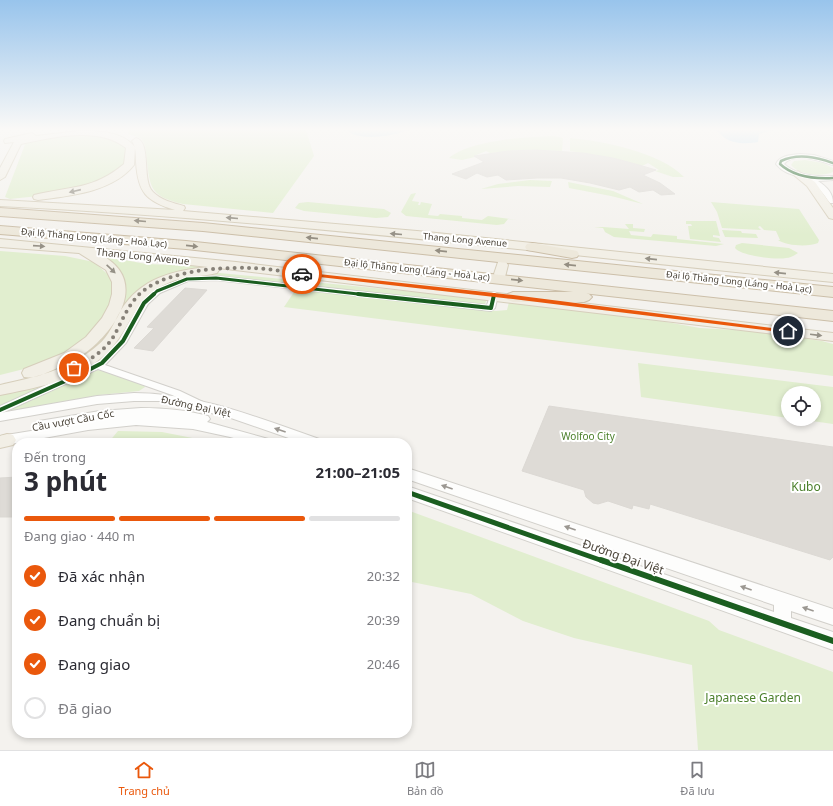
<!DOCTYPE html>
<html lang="vi">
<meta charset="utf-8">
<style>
body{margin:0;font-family:"Noto Sans",sans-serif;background:#f7f7f7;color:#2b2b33;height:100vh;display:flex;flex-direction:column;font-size:15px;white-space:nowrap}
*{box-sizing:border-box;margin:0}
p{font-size:13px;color:#7c7c81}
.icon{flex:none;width:22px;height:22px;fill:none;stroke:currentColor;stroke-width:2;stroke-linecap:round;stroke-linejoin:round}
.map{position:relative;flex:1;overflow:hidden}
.panel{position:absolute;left:12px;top:438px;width:400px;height:300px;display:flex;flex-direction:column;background:#fff;border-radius:16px;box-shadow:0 2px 6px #0003}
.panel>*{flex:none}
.controls{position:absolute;left:781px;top:386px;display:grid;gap:8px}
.controls a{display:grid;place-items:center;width:40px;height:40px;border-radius:50%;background:#fff;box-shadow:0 2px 6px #0003;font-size:20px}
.pin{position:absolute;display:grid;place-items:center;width:34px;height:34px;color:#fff;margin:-17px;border:2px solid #fff;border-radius:50%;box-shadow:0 1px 4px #0007}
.courier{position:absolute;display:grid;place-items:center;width:40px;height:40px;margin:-20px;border:3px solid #ea580c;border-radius:50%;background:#fff;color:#222;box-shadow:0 1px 5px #0007}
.headline em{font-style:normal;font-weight:700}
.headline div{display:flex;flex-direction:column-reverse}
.headline{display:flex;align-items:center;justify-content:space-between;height:68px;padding:0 12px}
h1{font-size:26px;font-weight:700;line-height:30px}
.bar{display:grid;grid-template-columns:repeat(4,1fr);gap:6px 4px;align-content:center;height:48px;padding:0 12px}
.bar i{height:5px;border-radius:3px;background:#e1e1e2}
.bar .current{background:#ea580c}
.bar p{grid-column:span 4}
ol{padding:0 12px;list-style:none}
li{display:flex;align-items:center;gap:12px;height:44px}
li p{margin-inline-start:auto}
li .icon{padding:4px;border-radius:50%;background:#ea580c;color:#fff;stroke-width:4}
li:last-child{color:#7c7c81}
li i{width:22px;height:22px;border:2px solid #e1e1e2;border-radius:50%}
.dock{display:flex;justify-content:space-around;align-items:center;height:56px;border-top:1px solid #e1e1e2;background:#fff;font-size:11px;color:#7c7c81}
.dock a{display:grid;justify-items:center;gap:2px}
.dock .current{color:#ea580c}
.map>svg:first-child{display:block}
.green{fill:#e1eecf}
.water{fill:#c0ddf1}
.building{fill:#dedbd6;stroke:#dcd9d4}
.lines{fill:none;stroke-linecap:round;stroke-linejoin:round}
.minor-casing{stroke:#d2d0cb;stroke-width:2}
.tertiary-casing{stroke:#d2d0cb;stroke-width:2}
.primary-casing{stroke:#d6cebb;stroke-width:2}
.motorway-casing{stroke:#ccbfa9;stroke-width:2}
.minor{fill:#fdfdfc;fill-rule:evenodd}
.tertiary{fill:#fdfdfc;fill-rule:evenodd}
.primary{fill:#f2efe6;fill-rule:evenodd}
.motorway{fill:#ede8db;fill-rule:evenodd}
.cycleway-far4-casing{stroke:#fff;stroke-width:4}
.cycleway-far3-casing{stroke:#fff;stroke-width:5}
.cycleway-far2-casing{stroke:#fff;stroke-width:6}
.cycleway-far1-casing{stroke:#fff;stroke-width:8}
.cycleway-casing{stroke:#fff;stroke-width:8}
.cycleway-far4{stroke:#1b5e20;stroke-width:2.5}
.cycleway-far3{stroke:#1b5e20;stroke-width:3}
.cycleway-far2{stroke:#1b5e20;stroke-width:4}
.cycleway-far1{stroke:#1b5e20;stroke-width:5}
.cycleway{stroke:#1b5e20;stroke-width:6}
.oneway{fill:#969187}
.oneway2{fill:#948e82}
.oneway3{fill:#9b9791}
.route{fill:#ea580c}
.done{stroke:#868178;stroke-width:4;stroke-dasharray:0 7.2}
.labels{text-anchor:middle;stroke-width:4;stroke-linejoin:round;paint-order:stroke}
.far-street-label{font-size:9px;fill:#4b4439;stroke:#fff}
.street-label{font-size:10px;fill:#4b4439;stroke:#fff}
.park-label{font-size:10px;fill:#4a7f2a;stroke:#fff}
.near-park-label{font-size:12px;fill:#4a7f2a;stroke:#fff}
.near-street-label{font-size:12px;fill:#4b4439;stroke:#fff}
</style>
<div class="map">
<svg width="833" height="750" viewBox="0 0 833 750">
<rect width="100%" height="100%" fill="#f4f2ee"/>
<g class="green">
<path d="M129,130H306L314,156L273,213L183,204C147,196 150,185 146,152C146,148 144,141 140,138C137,136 131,135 128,134Z"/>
<path d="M90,135L112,138L125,148V165C98,192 46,195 10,199L5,197L26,142L60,136Z"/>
<path d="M554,136L563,138L562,151L522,150L490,153L486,151L474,156L475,157L462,160L449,158C471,140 525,137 554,136Z"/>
<path d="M570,138C602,141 660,152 684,177H673L655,171L659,170L648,163L642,166L613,158L570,151Z"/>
<path d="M805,160L823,163L833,168V172C822,177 799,175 791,165L794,161Z"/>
<path d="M530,180L552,181L550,187L518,186L481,189L498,184Z"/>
<path d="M568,182L613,191L643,204L611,196L569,188Z"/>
<path d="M416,193L412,201L419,202L418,205H420L421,202L432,204L428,215L438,216L440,214L462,216V218L482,220L488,216L518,220L508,219L504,224L497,225L406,216L401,212L411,194Z"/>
<path d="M308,202L384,209L391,213L388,217L376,218L304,211L295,208L299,203Z"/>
<path d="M711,202L799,209L819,240L818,243C809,247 786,246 778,240H780L776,231L764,230L760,226L758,227L761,230L722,228L717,212Z"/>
<path d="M686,221H716L720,236L713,235V237L719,238L721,242L690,239L688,226H692L691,224H686Z"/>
<path d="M625,224H633V228L645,229L644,232L629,231L631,235L651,237L653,234L677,236V239L724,244L716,246L614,237L605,232L603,228L594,227H603L629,229Z"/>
<path d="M722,230L741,231L742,233L756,234L758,238L725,237Z"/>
<path d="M742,243L789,248L798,253C795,255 790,258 786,258C776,260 741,256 735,248L736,245Z"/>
<path d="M0,251L65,256L94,262L114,280L111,304L88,338L48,363L0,375Z"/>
<path d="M103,256L146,264L195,266L199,268L131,297L99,348L48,376L0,385L28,378L65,364L125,291C124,274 114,268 103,256Z"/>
<path d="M209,272L487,299L485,304L483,305L215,275C189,274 152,280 138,304C128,322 122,342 106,355C77,379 35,392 0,407V394C36,387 76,379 104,354C118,340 125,322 134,305C148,280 183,273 209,272Z"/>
<path d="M296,289L496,311L507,310L509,302L655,320L700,328L751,331L822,341L833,344V376L284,307Z"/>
<path d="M638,363L833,387V424L798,419H814V393H788V418L641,397Z"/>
<path d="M97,370L103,371L144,385L145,387L139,391L99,395L13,412L11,410L13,408Z"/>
<path d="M118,431L162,432L218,443H108Z"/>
<path d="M407,510L709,621L719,630L833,672V750H698L692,665L574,638L523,621L471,594L407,581Z"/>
</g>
<g class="water">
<path d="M347,130H408C395,136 357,142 347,130Z"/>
<path d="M714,130H772L759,134L758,142C748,144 733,144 725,138C721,135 719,132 714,130Z"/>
</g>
<g class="building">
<path d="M536,150L583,153L613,158L639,165L656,170L643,175L660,183L675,194L661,195L653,190L639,192L630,187L619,190L590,183L561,178H537L506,180L498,175L487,177L477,173L466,179L452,174L484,162L474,156L508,151Z"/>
<path d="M185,288L207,290L153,351L134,348L154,328L147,327Z"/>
<path d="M549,406L833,447V557L830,560L650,504L649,509L633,505L632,509L608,501L598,504L593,503L586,497L584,490L522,471Z"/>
<path d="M17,477V517H0V478Z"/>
</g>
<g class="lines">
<defs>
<path id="minor" d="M216,276L487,305L491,293H497L498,295L495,308L491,311L216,280L188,281L160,293L148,304L126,343L105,365L180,391L203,402L204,404L203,406H195L172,395L98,369L0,414V406L99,361L119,340L141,301L154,289L187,277Z"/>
<g id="tertiary">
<path d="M800,154L814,155L833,161V165C819,161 795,151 784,164C797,176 816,177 833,176V180L818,181C827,187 833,193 833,203H830C824,195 817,184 808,180C796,174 786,176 776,164C780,155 792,155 800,154Z"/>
<path d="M134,393C199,393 261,419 322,440L324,443H303L228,417L160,401H134L97,404L0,421V413L97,396Z"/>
<path d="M141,408C164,408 186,410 208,416L210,419L207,422L272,440L274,443H252L230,437L193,429L136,425L88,430L0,446V436L37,430L34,429L32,426L34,423L39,421L100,411Z"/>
<path d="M407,468L833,609V625L791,611V618L833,632V650L407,498V486L774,612V605L407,479Z"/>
</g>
<g id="primary">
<path d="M79,131C98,131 122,131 135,147L134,165C113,192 69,196 38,200L34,199L33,197L34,195C71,186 93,190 124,164L126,148C98,126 54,137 21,144L5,177L0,180V168L14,142L5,143L4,141L5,139L32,133L36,136Z"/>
<path d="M136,138C152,142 141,180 153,192C161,200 173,203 184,206L185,208L183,211L417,231L833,274V282C555,254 279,220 0,206V200L175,210C146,201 138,193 136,162C136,154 136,148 132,141Z"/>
<path d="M798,171L815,182L833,208V219L829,218L807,186L795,176L793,174Z"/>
<path d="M0,239L236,262L833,333V341L218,268L219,270L217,273C202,277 185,276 170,282C129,299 132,334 100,359C72,382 34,388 0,395V385C35,377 70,370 98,345C109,336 114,322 121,310C140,279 173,270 208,267L101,255C143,277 124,317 97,343C85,355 69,363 53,370C44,374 34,379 24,377L22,373L24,369L64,353L86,337L102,318L109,305L112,294V282L106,270L79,253L0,247Z"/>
<path d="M502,261L506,262L508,265L505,277H495L494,274L498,262Z"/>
<path d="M7,434L13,435L16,440L13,445L0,448V436Z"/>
</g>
<g id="motorway">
<path d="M0,208L203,223L833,287V297L203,231L0,216Z"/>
<path d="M0,226L186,241L833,311V321L186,249L0,234Z"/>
<path d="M532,243L572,250L577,251L579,254L577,257L572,258L527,250L525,247L527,244Z"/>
<path d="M513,292H584L589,294L592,297L589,300L584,302H513L508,300L505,297L508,294Z"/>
</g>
</defs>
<use href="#minor" class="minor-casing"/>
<use href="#tertiary" class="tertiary-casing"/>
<use href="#primary" class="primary-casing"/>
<use href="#motorway" class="motorway-casing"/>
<use href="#minor" class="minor"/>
<use href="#tertiary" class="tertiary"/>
<use href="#primary" class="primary"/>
<use href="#motorway" class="motorway"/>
<defs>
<path id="cycleway-far4" d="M833,163C816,157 798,153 781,161L780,164C794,177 814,179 833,178"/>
<path id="cycleway-far3" d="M153,295L157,291L187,279L216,278L367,295"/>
<g id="cycleway-far2">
<path d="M358,294L491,308L494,295"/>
<path d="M0,410L81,374L102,363L123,341L144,303L154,294"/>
</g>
<path id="cycleway-far1" d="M407,492L603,561"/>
<path id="cycleway" d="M601,560L833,641"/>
</defs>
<use href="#cycleway-far4" class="cycleway-far4-casing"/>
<use href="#cycleway-far3" class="cycleway-far3-casing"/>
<use href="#cycleway-far2" class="cycleway-far2-casing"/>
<use href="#cycleway-far1" class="cycleway-far1-casing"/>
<use href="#cycleway" class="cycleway-casing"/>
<use href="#cycleway-far4" class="cycleway-far4"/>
<use href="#cycleway-far3" class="cycleway-far3"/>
<use href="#cycleway-far2" class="cycleway-far2"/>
<use href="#cycleway-far1" class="cycleway-far1"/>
<use href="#cycleway" class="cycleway"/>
</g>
<defs><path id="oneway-solid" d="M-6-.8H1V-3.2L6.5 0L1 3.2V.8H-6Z"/></defs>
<g class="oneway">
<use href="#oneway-solid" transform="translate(75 191) rotate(167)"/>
<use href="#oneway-solid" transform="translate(232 218) rotate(-175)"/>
<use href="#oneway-solid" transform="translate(396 234) rotate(-175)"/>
<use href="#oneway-solid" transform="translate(39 246) rotate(4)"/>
<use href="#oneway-solid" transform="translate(651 259) rotate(-174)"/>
<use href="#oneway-solid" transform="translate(111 269) rotate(43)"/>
<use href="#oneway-solid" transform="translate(780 273) rotate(-174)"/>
<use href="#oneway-solid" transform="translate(816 335) rotate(7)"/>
</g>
<g class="oneway2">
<use href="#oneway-solid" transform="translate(140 221) rotate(-175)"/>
<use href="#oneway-solid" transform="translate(312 238) rotate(-174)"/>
<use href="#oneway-solid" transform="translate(192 246) rotate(6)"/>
<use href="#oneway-solid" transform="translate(441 251) rotate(-174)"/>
<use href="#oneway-solid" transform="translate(570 265) rotate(-174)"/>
<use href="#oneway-solid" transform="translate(517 280) rotate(6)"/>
</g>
<g class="oneway3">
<use href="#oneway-solid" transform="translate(280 430) rotate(-161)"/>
<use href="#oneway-solid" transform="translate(447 487) rotate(-161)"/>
<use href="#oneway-solid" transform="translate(570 528) rotate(-161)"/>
<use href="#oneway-solid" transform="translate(746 588) rotate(-161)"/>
<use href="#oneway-solid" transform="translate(808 609) rotate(-161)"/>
</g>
<linearGradient id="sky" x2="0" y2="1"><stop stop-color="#98c4ec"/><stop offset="0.55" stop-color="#faf9f7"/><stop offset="1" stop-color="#faf9f7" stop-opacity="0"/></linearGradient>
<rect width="833" height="235" fill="url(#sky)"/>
<path class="route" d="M300,272L513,295L788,330L791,331L788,333L513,299L302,275H300Z"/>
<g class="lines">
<path class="done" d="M74,368C88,361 103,352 112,339C120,326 125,311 135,299C157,271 217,267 250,268C267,268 285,272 302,274"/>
</g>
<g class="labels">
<g class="far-street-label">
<text transform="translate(94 238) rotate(5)" y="3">Đại lộ Thăng Long (Láng - Hoà Lạc)</text>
<text transform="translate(465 240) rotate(5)" y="3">Thang Long Avenue</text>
<text transform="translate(417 270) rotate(6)" y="3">Đại lộ Thăng Long (Láng - Hoà Lạc)</text>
<text transform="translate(739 282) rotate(6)" y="3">Đại lộ Thăng Long (Láng - Hoà Lạc)</text>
</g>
<g class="street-label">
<text transform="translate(143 256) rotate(6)" y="4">Thang Long Avenue</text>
<text transform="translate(196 406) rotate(12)" y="4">Đường Đại Việt</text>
<text transform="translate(73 420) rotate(-10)" y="4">Cầu vượt Cầu Cốc</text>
</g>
<g class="park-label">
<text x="588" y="440">Wolfoo City</text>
</g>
<g class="near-park-label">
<text x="806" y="491">Kubo</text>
<text x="753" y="702">Japanese Garden</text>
</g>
<g class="near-street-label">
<text transform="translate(623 557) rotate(19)" y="4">Đường Đại Việt</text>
</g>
</g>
</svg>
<div class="controls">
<a><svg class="icon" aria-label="locate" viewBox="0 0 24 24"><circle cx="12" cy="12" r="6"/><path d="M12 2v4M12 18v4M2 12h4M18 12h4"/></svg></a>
</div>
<div class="pin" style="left:74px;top:368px;background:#ea580c"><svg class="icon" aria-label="bag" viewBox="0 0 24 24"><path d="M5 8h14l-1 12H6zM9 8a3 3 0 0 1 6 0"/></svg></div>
<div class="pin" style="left:788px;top:331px;background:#1f2937"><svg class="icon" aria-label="home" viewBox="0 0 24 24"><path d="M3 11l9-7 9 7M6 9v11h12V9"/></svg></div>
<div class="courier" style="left:302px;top:274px"><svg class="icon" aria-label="car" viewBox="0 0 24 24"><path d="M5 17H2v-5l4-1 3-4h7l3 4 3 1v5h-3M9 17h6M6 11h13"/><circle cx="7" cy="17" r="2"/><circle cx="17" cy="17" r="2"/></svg></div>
<section class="panel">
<div class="headline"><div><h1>3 phút</h1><p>Đến trong</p></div><em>21:00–21:05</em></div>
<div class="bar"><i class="current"></i><i class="current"></i><i class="current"></i><i></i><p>Đang giao · 440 m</p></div>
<ol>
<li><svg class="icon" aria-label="check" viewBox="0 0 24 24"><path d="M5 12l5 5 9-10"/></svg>Đã xác nhận<p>20:32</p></li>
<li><svg class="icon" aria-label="check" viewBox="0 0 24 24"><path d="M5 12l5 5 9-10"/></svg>Đang chuẩn bị<p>20:39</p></li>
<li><svg class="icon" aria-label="check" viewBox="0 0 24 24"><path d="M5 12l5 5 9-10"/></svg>Đang giao<p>20:46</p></li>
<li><i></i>Đã giao</li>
</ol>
</section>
</div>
<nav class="dock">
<a class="current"><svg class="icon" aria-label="home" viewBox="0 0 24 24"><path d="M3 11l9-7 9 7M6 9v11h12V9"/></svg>Trang chủ</a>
<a><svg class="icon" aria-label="map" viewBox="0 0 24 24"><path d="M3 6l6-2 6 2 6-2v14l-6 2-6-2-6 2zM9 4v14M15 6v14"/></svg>Bản đồ</a>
<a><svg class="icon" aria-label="saved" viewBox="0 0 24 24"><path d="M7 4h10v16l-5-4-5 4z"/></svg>Đã lưu</a>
</nav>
